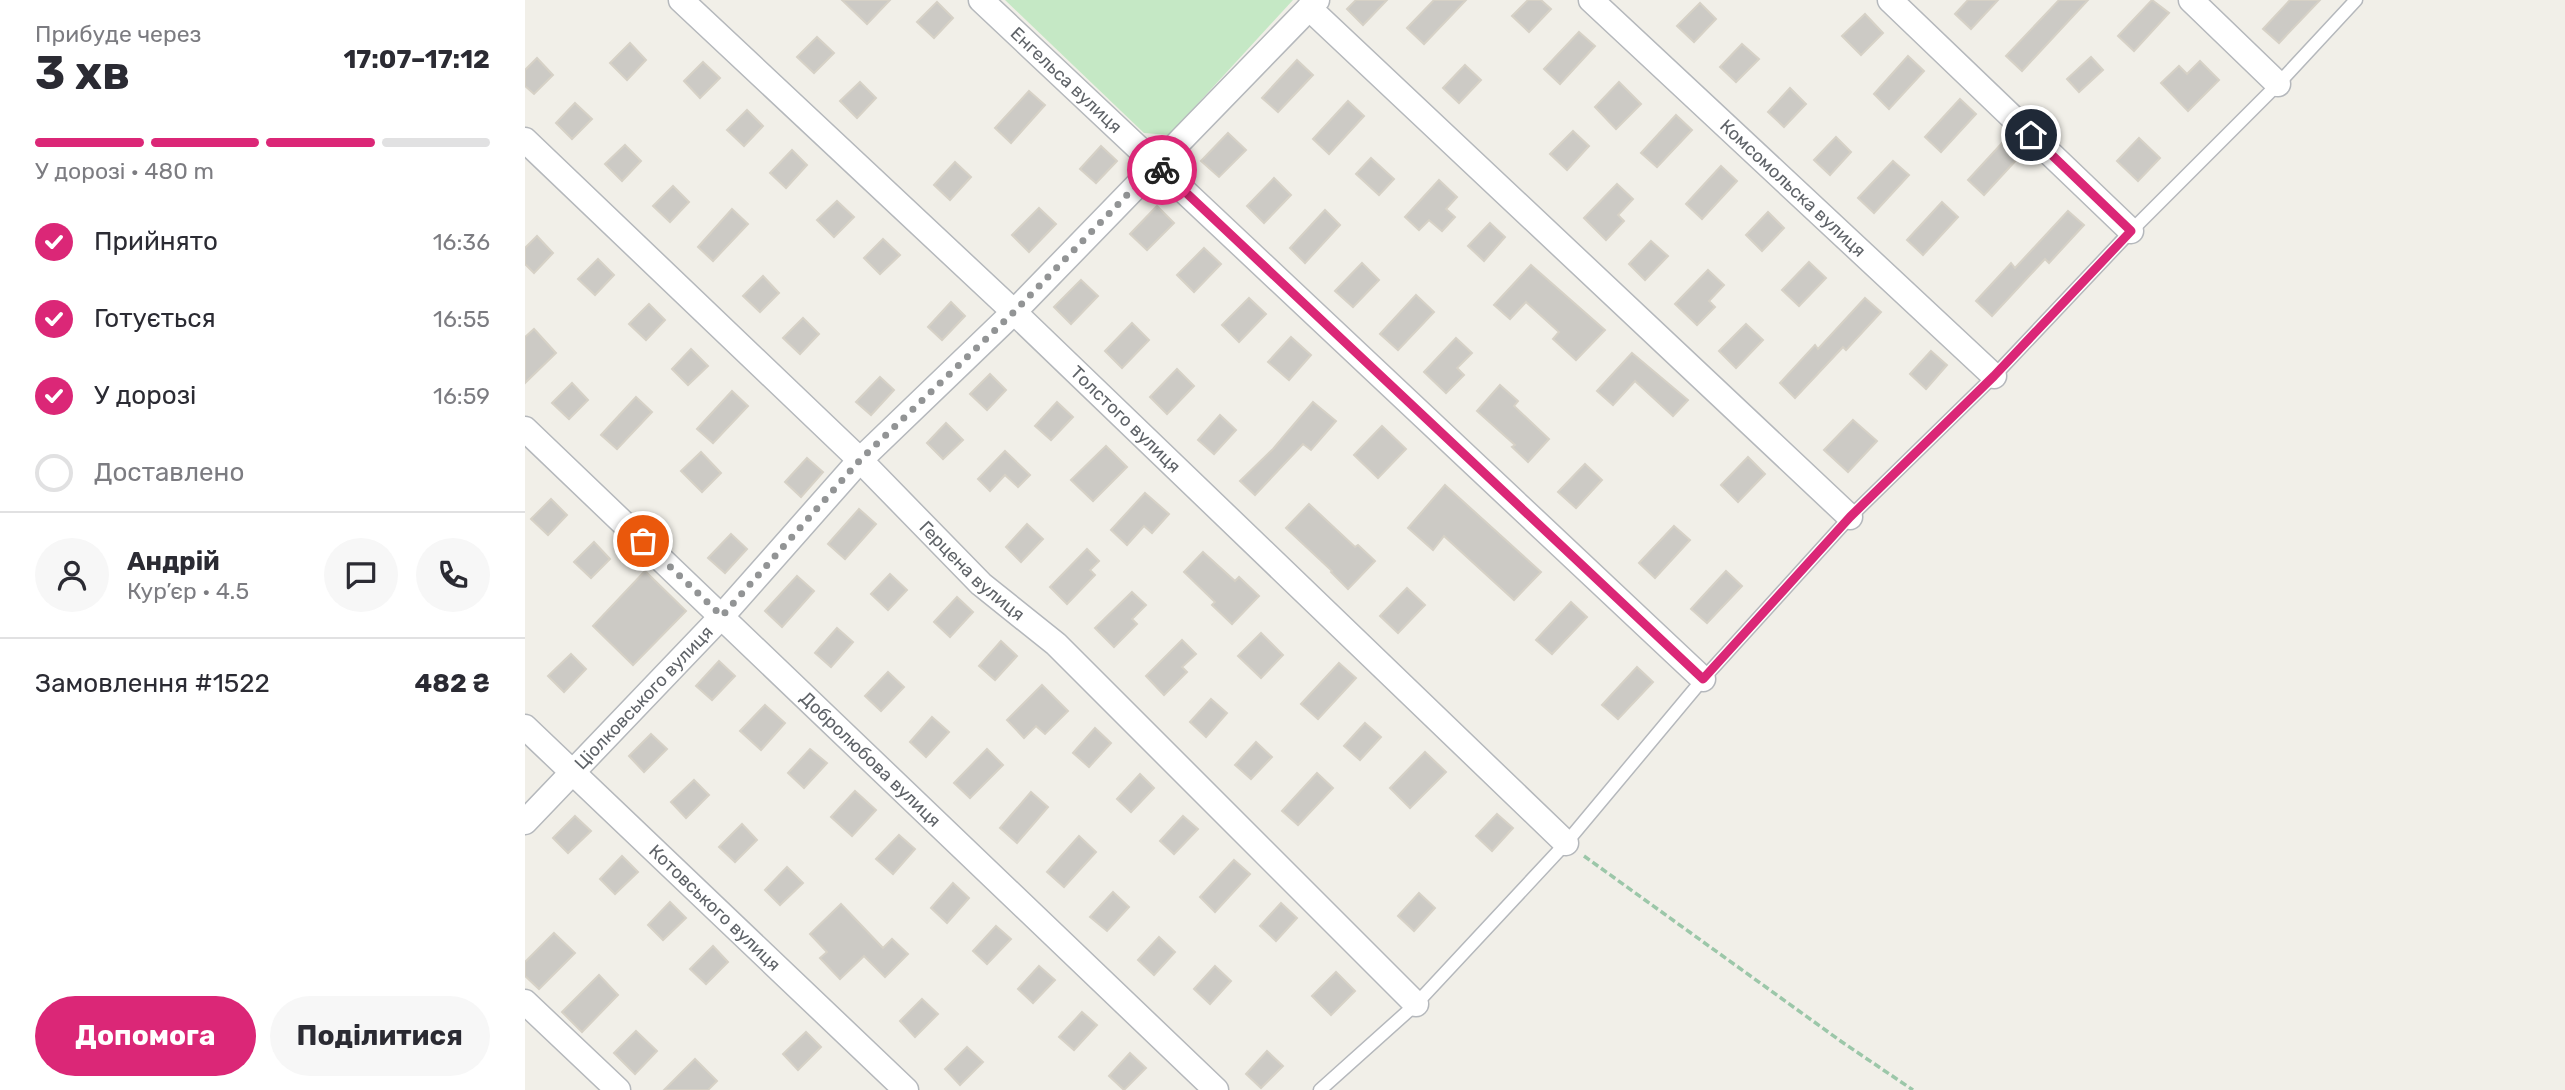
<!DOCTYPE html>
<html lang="uk">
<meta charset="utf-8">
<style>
body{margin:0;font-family:Rubik,sans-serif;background:#f7f7f7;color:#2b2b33;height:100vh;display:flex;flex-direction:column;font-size:26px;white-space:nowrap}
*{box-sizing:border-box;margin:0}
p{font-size:23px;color:#7c7c81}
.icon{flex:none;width:38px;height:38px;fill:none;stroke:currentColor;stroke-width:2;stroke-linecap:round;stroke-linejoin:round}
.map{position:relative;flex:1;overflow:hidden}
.sheet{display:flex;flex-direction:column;background:#fff;width:525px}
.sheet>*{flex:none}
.pin{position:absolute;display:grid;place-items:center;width:60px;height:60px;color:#fff;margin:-30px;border:4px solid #fff;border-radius:50%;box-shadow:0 2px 7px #0007}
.courier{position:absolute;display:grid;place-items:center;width:70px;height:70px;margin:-35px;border:5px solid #db2777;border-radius:50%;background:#fff;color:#222;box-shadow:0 2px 9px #0007}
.head em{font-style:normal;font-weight:700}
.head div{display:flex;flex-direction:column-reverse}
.head{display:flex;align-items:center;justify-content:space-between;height:119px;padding:0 35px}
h1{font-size:46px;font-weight:700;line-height:52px}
.bar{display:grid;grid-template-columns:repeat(4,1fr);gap:10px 7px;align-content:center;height:84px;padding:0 35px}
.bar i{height:9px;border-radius:5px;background:#e1e1e2}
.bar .current{background:#db2777}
.bar p{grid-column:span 4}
.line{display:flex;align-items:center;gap:18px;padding:0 35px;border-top:2px solid #e1e1e2}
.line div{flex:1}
.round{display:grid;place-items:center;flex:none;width:74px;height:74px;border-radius:37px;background:#f7f7f7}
ol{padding:0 35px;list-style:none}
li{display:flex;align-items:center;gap:21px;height:77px}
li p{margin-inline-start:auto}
li .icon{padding:7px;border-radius:50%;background:#db2777;color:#fff;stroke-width:4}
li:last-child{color:#7c7c81}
li i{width:38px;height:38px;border:4px solid #e1e1e2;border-radius:50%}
.cta{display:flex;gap:14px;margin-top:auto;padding:14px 35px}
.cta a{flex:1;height:80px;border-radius:42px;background:#db2777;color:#fff;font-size:28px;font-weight:700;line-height:80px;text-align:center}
.cta a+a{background:#f7f7f7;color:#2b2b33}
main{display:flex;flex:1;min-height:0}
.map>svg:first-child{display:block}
.green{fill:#c5e8c5}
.building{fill:#cccac5;stroke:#d6d1c6;stroke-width:2}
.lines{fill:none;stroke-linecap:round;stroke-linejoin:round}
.service-casing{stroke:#b5b8bc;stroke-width:15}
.minor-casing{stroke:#b5b8bc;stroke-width:27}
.path{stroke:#9cc7a9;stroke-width:3.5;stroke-dasharray:7 3.5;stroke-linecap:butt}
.service{stroke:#fff;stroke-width:12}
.minor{stroke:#fff;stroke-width:24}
.done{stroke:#929495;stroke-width:7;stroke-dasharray:0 12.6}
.route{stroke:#db2777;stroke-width:9}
.labels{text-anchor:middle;stroke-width:6;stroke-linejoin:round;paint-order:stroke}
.street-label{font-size:18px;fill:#5f6368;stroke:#fff}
</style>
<main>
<section class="sheet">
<div class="head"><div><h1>3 хв</h1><p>Прибуде через</p></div><em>17:07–17:12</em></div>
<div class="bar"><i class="current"></i><i class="current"></i><i class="current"></i><i></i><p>У дорозі · 480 m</p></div>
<ol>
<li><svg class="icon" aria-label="check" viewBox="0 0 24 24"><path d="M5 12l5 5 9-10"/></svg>Прийнято<p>16:36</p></li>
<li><svg class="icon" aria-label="check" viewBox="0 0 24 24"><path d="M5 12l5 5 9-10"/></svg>Готується<p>16:55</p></li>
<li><svg class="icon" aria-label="check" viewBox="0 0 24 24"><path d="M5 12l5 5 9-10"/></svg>У дорозі<p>16:59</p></li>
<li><i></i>Доставлено</li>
</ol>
<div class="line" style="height:126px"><a class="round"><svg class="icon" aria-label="person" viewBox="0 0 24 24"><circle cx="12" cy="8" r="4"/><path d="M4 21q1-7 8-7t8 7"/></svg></a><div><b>Андрій</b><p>Кур’єр · 4.5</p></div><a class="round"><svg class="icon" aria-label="chat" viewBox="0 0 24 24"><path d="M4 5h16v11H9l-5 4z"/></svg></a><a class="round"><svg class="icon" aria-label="phone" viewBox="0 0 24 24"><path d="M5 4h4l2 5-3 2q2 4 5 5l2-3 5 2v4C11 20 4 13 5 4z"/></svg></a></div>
<div class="line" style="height:91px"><div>Замовлення #1522</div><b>482 ₴</b></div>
<div class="cta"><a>Допомога</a><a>Поділитися</a></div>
</section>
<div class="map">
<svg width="2040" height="1090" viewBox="0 0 2040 1090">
<rect width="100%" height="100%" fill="#f1efe8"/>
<path class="green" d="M480,0H768L644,135L619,133Z"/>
<g class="building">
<path d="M317,0H365L342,24Z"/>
<path d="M831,0H862L838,25L822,9Z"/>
<path d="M909,0H941L899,44L882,28Z"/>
<path d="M1003,0H1016L1026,9L1004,32L987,16Z"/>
<path d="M1443,0H1473L1446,29L1430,14Z"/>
<path d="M1534,0H1563L1497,71L1481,56Z"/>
<path d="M1627,0L1644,13L1609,51L1593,36Z"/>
<path d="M1765,0H1795L1754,43L1738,29Z"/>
<path d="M412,2L428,18L409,38L392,22Z"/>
<path d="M1175,3L1191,19L1169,42L1152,26Z"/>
<path d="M1340,14L1358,33L1336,55L1317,36Z"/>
<path d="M1054,32L1070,46L1035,84L1019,69Z"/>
<path d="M292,37L309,53L289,73L272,57Z"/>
<path d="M105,43L121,60L102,80L85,63Z"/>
<path d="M1217,44L1234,59L1211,82L1195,67Z"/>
<path d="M1383,56L1399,71L1364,109L1349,94Z"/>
<path d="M1566,57L1578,70L1554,92L1542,79Z"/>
<path d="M12,58L28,75L9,94L0,86V70Z"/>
<path d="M772,60L788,75L753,112L737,98Z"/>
<path d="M1675,61L1694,80L1663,111L1636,83L1654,66L1662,74Z"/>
<path d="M178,62L195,78L175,98L159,81Z"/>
<path d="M940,65L956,80L934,103L918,88Z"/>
<path d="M335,82L351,98L332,118L315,101Z"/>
<path d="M1094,82L1116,104L1091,129L1070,107Z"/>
<path d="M1265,88L1281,104L1259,127L1243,112Z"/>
<path d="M504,91L520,105L486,143L470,128Z"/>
<path d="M1435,99L1451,114L1416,152L1400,137Z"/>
<path d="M823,101L839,116L804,154L788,139Z"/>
<path d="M50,103L67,119L47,139L31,123Z"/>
<path d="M222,110L238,126L219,146L202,130Z"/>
<path d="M1151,115L1167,130L1132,167L1116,153Z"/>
<path d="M1048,131L1064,146L1042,170L1025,154Z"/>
<path d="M703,133L721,150L694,177L676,161Z"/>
<path d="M1311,137L1326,152L1305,175L1289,160Z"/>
<path d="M1614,138L1635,158L1613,181L1592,161Z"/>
<path d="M1478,142L1494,157L1459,195L1443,180Z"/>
<path d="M100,145L116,161L97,181L80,164Z"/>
<path d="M576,146L592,161L571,183L555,169Z"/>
<path d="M267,150L282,165L261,188L245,173Z"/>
<path d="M846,158L869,179L854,195L831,174Z"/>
<path d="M1368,161L1384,175L1349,213L1333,198Z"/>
<path d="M430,162L446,177L425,200L409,185Z"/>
<path d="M1196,166L1212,181L1177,219L1161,204Z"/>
<path d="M749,178L766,195L739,223L722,206Z"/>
<path d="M914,180L932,197L921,209L930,217L917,231L904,220L894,230L880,217Z"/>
<path d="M1092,184L1108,199L1093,215L1099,221L1081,240L1059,218Z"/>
<path d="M148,186L164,202L145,222L128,206Z"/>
<path d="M312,201L329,217L309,237L292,220Z"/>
<path d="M1417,202L1433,217L1398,255L1382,240Z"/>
<path d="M632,206L649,223L622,250L605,234Z"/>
<path d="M514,208L531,224L504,252L487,235Z"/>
<path d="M207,209L223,224L188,261L173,247Z"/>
<path d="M800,210L815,225L780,263L765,248Z"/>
<path d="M1543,211L1559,225L1524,263L1520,259L1467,316L1451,301L1486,263L1490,268Z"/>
<path d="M1243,212L1259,228L1237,251L1221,235Z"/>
<path d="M965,223L980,237L959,261L943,246Z"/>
<path d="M12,236L28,253L9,273L0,264V248Z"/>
<path d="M358,239L375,255L355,274L339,258Z"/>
<path d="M1126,241L1143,256L1120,280L1104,264Z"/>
<path d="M679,248L696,264L669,292L652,275Z"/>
<path d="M73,259L89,275L70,295L53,279Z"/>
<path d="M1284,262L1301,278L1274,306L1257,290Z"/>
<path d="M837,263L854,280L828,307L810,291Z"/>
<path d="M1006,265L1080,330L1051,360L1028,339L1034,332L1001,302L985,319L969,305Z"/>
<path d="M1183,270L1199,285L1184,301L1190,307L1172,325L1150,304Z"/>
<path d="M238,276L254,293L235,312L218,296Z"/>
<path d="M556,280L573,296L546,324L529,307Z"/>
<path d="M891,295L909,312L873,350L855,334Z"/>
<path d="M724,298L741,314L714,342L697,325Z"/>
<path d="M1340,298L1356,312L1321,350L1318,347L1270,398L1255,383L1290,345L1293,349Z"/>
<path d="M426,302L440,316L417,340L403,327Z"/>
<path d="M124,304L140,320L121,340L104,324Z"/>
<path d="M278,318L294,334L275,354L258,338Z"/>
<path d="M607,323L624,340L597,368L580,351Z"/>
<path d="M1221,324L1238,340L1211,368L1194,351Z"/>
<path d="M9,329L31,353L0,383V337Z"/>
<path d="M766,337L786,355L764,380L743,362Z"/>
<path d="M931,338L947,353L932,368L939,375L921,393L899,372Z"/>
<path d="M166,349L183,366L163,385L147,369Z"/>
<path d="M1406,351L1422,365L1401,389L1385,374Z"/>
<path d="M1107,353L1163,400L1148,416L1110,381L1088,405L1072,391Z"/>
<path d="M652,369L669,386L642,414L625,397Z"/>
<path d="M465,374L481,390L462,410L445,394Z"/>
<path d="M355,377L369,390L346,415L331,402Z"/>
<path d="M47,383L63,400L44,419L27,403Z"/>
<path d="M975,385L993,401L989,406L1024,439L1003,462L987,447L990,445L952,411Z"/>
<path d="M207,391L223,406L188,443L172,429Z"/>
<path d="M111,397L127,412L92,449L76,435Z"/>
<path d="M532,402L548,417L526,440L510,426Z"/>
<path d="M788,402L811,421L786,450L778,444L730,495L715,481L748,449Z"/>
<path d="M695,415L711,430L689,454L673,440Z"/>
<path d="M1328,420L1352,441L1323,472L1299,450Z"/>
<path d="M421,423L438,440L418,459L402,443Z"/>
<path d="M857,426L881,449L853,478L829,455Z"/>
<path d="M581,446L602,467L568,501L546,480Z"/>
<path d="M480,451L505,475L493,487L480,475L465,491L453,479Z"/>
<path d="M176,452L196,473L177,492L156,471Z"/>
<path d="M1223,457L1240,474L1213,502L1196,485Z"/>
<path d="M282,458L298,472L276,497L260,482Z"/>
<path d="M1060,464L1077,480L1051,508L1033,492Z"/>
<path d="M920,485L1016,572L989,600L919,536L908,550L883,528Z"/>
<path d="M620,493L644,514L627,533L619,526L602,545L586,530Z"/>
<path d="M26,499L42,515L23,535L6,519Z"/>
<path d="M784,504L830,547L833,545L850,561L823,589L806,572L807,571L761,528Z"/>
<path d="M334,509L351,524L320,559L303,544Z"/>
<path d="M502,524L518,539L496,562L481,547Z"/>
<path d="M1149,526L1165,540L1130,578L1114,563Z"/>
<path d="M206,534L222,549L200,573L183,558Z"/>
<path d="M69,542L85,559L66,578L49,562Z"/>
<path d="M562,549L574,561L565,570L570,575L542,604L525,587Z"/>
<path d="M678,552L710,581L714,577L734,596L707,624L687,605L690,602L659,572Z"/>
<path d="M120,571L161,611L108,665L68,626Z"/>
<path d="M1201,571L1217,586L1182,623L1166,609Z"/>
<path d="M365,574L382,590L363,610L346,594Z"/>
<path d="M272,576L289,591L257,627L240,611Z"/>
<path d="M882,588L900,605L873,633L855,616Z"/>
<path d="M607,592L621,605L607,619L612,624L589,647L570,628Z"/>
<path d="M432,597L448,612L425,637L409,622Z"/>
<path d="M1046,602L1062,617L1027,654L1011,640Z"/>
<path d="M312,628L328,642L306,667L290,653Z"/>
<path d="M736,633L758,655L736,678L713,656Z"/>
<path d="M657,640L671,654L657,667L662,672L639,695L621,676Z"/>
<path d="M476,641L492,656L470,680L454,666Z"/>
<path d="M46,654L61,669L39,692L23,676Z"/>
<path d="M194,661L210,676L187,700L171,686Z"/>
<path d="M814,663L831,678L793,719L776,704Z"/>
<path d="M1112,667L1128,682L1093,719L1077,705Z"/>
<path d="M363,672L379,687L356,711L340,696Z"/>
<path d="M517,685L543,711L520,734L511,726L499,738L482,720Z"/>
<path d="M686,699L702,713L681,737L665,722Z"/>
<path d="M240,705L260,723L236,750L215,731Z"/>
<path d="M407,717L424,732L401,757L385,742Z"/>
<path d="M840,723L856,737L835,760L819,746Z"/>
<path d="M570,728L586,743L564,767L548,753Z"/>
<path d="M126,734L142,749L119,772L104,756Z"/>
<path d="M731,742L747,757L726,779L710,765Z"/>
<path d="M285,749L302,763L279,788L263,773Z"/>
<path d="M462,749L478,765L445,798L429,783Z"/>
<path d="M900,752L921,772L885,808L865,788Z"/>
<path d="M792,773L808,788L773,825L757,811Z"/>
<path d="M615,774L629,788L606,812L592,799Z"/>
<path d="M169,780L184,795L161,818L146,802Z"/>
<path d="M330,791L351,810L327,836L306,817Z"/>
<path d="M506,792L523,807L492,843L475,828Z"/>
<path d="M972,814L988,828L967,851L951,836Z"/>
<path d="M50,816L66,831L43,853L28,838Z"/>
<path d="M658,816L673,829L649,854L635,841Z"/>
<path d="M217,824L232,840L210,862L194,847Z"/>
<path d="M374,835L390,849L368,874L351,859Z"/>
<path d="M554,836L571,852L539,887L522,872Z"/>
<path d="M97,856L113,872L90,894L75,879Z"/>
<path d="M709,860L725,874L690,912L675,897Z"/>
<path d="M262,867L278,883L255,905L240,890Z"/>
<path d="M428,883L444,898L422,923L406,908Z"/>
<path d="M588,892L604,907L582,931L565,917Z"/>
<path d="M894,893L910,908L889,931L873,916Z"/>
<path d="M145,902L161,918L138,940L123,925Z"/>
<path d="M756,903L772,918L751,941L735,926Z"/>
<path d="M316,904L358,948L367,939L383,954L360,977L339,956L315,979L295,958L302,952L285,934Z"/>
<path d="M471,926L486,939L462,964L448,951Z"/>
<path d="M29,933L50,953L14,989L0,976V962Z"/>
<path d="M634,937L650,952L629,975L613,960Z"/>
<path d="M188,946L203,962L181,984L165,969Z"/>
<path d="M514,966L530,980L508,1003L493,989Z"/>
<path d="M690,966L706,981L685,1004L669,989Z"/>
<path d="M811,972L830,991L806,1015L787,996Z"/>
<path d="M74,975L93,995L57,1032L37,1012Z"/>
<path d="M397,999L413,1014L390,1037L375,1021Z"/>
<path d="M557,1012L572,1025L549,1050L534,1037Z"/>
<path d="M111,1031L132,1051L110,1074L89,1053Z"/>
<path d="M281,1032L296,1047L273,1070L258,1054Z"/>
<path d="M442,1047L458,1062L435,1085L420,1069Z"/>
<path d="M742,1051L758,1066L736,1088L721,1074Z"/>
<path d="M605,1053L621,1068L599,1090L584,1076Z"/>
<path d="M170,1059L192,1081L183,1090H139Z"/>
</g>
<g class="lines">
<defs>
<path id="service" d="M795,1090L891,1004L1041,843L1178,679L1325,517L1469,376L1606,231L1753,84L1831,0"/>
<g id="minor">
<path id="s1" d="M156,0L489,312L1041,843"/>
<path id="s2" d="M456,0L1178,679"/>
<path id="s3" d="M1066,0L1469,376"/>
<path d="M1365,0L1606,231"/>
<path d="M1666,0L1753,84"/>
<path d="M784,8L1325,517"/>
<path id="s4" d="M0,140L335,460L456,584L531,644L891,1004"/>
<path id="s5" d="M0,429L691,1090"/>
<path id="s6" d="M0,727L381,1090"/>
<path id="s7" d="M0,822L197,616L335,460L489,312L792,0"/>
<path d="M0,1002L93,1090"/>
</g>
</defs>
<use href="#service" class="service-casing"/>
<use href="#minor" class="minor-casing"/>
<path class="path" d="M1059,856L1317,1042L1388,1090"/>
<use href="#service" class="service"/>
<use href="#minor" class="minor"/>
</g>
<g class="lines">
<path class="done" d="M118,541L197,616L335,460L489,312L631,165L637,170"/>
<path class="route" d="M637,170L1178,679L1325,517L1469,376L1606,231L1506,135"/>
</g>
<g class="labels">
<g class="street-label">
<text dy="6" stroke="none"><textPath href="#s2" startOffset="117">Енгельса вулиця</textPath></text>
<text dy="6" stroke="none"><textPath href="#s3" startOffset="276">Комсомольска вулиця</textPath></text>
<text dy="6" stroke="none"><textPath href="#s1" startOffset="611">Толстого вулиця</textPath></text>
<text dy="6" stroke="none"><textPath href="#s4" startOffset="621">Герцена вулиця</textPath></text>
<text dy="6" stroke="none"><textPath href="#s7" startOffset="172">Ціолковського вулиця</textPath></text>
<text dy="6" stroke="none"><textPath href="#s5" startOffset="478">Добролюбова вулиця</textPath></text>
<text dy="6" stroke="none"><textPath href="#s6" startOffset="262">Котовського вулиця</textPath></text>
</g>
</g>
</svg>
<div class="pin" style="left:118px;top:541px;background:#ea580c"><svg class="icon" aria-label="bag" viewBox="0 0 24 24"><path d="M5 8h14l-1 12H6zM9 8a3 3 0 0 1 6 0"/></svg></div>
<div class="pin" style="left:1506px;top:135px;background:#1f2937"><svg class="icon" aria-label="home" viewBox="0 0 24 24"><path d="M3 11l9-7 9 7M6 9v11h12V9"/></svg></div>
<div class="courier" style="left:637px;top:170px"><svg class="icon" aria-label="bike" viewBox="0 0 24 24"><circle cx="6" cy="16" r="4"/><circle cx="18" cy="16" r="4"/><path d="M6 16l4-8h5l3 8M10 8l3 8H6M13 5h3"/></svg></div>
</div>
</main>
